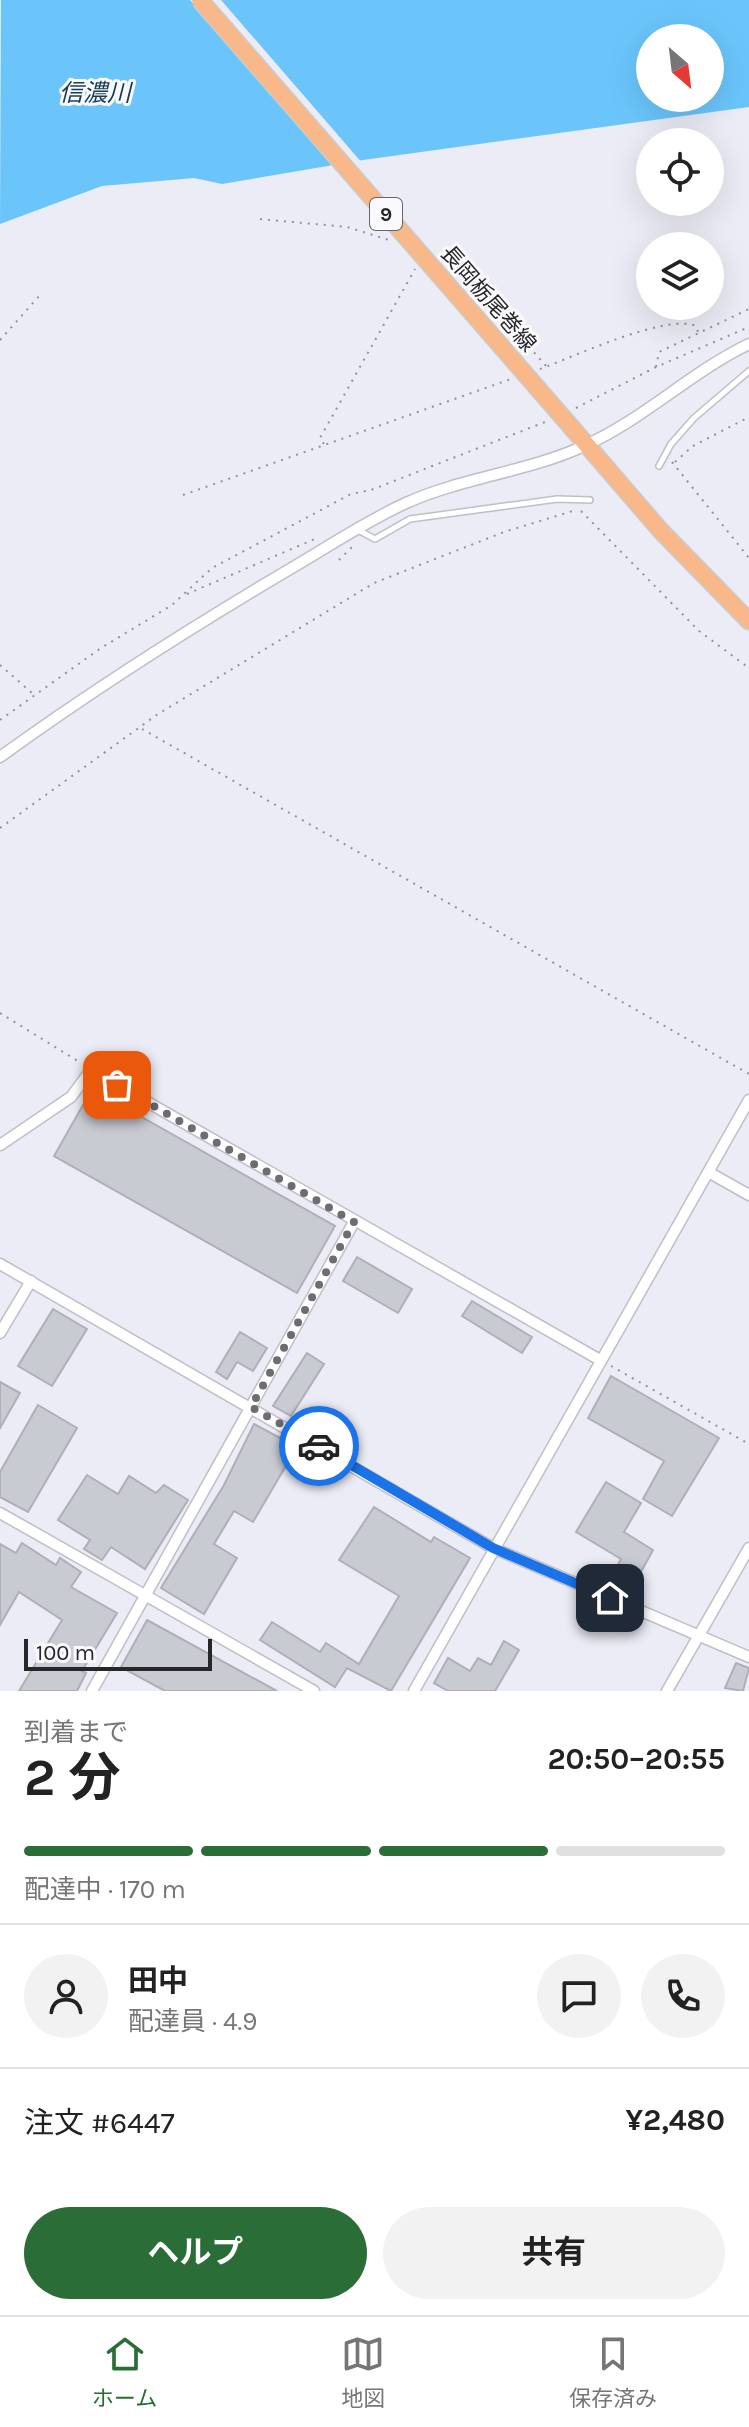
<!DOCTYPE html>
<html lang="ja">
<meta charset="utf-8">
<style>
body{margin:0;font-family:Karla,"Noto Sans JP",sans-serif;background:#f2f2f2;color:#222;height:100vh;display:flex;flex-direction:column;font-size:30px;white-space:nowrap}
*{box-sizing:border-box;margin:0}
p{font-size:26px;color:#767676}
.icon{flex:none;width:44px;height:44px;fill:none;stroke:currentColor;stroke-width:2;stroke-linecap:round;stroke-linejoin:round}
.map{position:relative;height:1691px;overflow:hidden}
.drawer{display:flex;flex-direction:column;background:#fff;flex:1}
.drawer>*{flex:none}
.needle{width:52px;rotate:152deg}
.tools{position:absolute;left:636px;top:24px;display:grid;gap:16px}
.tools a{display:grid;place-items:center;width:88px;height:88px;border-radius:50%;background:#fff;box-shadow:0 8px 32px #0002;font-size:40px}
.scale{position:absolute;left:24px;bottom:20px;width:188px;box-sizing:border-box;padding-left:8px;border:4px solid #27272a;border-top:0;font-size:22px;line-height:28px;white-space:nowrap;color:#27272a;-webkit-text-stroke:6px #fafafe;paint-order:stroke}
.pin{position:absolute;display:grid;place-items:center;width:68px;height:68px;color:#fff;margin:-34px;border-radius:16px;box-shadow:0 4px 12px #0006}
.courier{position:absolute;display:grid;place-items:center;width:80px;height:80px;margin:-40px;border:6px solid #1a73e8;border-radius:50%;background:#fff;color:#222;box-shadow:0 2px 10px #0007}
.headline em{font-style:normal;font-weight:700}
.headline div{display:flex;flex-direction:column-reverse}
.headline{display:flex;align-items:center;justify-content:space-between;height:136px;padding:0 24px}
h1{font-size:52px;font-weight:700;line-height:60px}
.bar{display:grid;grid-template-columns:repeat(4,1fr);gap:12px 8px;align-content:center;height:96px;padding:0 24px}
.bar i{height:10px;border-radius:6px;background:#e0e0e0}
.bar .current{background:#2b6d37}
.bar p{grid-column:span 4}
.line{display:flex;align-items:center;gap:20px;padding:0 24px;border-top:2px solid #e0e0e0}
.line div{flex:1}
.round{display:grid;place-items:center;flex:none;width:84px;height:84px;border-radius:42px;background:#f2f2f2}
.cta{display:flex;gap:16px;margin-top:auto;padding:16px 24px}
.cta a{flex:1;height:92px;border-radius:48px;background:#2b6d37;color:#fff;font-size:32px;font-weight:700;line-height:92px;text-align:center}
.cta a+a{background:#f2f2f2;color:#222}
.tab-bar{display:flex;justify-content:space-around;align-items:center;height:112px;border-top:2px solid #e0e0e0;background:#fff;font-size:22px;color:#767676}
.tab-bar a{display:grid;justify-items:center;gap:4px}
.tab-bar .current{color:#2b6d37}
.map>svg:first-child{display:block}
.water{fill:#6bc5fb;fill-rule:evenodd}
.pier{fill:#ebecf5}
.building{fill:#c9cbd3;stroke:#aeafb8;stroke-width:2}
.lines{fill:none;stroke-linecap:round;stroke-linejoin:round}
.lane-casing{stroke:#bebfc8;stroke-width:8}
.street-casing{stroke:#bebfc8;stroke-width:13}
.primary-casing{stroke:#cbcbcc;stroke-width:19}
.path{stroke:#929399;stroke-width:2;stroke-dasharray:2 6;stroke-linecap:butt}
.lane{stroke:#fff;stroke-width:5}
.street{stroke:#fff;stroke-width:10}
.primary{stroke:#f8b889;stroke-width:16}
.primary-bridge-casing{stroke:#cbcbcc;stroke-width:19;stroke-linecap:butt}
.primary-bridge{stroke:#f8b889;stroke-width:16}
.done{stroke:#6c6c71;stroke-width:8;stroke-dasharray:0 14.4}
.route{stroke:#1a73e8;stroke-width:10}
.labels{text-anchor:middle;stroke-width:6;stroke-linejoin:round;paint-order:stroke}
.shield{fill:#fafafe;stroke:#66666a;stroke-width:2}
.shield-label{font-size:20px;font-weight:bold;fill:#27272a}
.street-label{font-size:22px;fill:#27272a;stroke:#fafafe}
.water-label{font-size:24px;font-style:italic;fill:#173d53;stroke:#fafafe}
</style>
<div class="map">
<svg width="749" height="1691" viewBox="0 0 749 1691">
<rect width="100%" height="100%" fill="#ebecf5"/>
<path class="water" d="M1,0H749V107L363,160L222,184L194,178L102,186L0,224ZM650,38H710V98H650Z"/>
<path class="pier" d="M190,0H221L363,164L336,169Z"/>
<g class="building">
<path d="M92,1089L335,1226L297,1293L54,1156Z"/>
<path d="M357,1257L412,1289L398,1313L343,1281Z"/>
<path d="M472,1301L532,1337L522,1353L462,1316Z"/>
<path d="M53,1309L87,1329L52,1386L18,1366Z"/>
<path d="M240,1332L267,1348L253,1371L237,1362L227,1379L216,1372Z"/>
<path d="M307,1353L324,1364L291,1416L273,1406Z"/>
<path d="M611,1376L719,1438L672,1516L643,1499L664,1461L588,1418Z"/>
<path d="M0,1382L20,1393L0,1428Z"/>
<path d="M38,1405L77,1428L28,1512L0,1497V1472Z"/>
<path d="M254,1424L297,1447L253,1522L234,1511L214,1544L237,1558L204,1614L161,1588L224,1485Z"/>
<path d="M87,1475L118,1494L129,1476L156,1493L164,1485L188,1500L145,1569L111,1547L102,1560L84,1549L90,1540L58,1520Z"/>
<path d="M606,1482L641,1503L624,1532L653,1550L632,1588L612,1576L621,1559L576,1532Z"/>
<path d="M374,1507L431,1542L434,1537L470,1558L391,1691L347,1668L335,1687L260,1640L272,1622L320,1652L326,1643L359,1664L399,1596L339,1560Z"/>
<path d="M22,1543L56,1565L60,1558L81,1572L71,1587L117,1613L82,1671L86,1673L77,1691H19L62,1620L19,1592L0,1625V1544L16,1553Z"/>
<path d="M147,1620L277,1691H165L121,1667Z"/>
<path d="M504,1641L519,1650L495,1691H448L434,1683L448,1658L470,1671L478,1658L491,1665Z"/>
<path d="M736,1663L749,1668L743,1691L725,1688Z"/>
</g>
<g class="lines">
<defs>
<g id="lane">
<path d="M659,466L671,444L694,418L749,371"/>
<path d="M358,530L375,539L410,519L557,499L590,500"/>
</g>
<g id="street">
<path d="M0,757C94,689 190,628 290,569C328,547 366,521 406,503C464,477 527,472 584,446C644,419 691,372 749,344"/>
<path d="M0,1145L71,1097L91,1070L600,1360"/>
<path d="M710,1173L749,1195"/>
<path d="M0,1264L493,1548L749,1657"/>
<path d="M0,1333L31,1281"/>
<path d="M0,1513L314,1691"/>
<path d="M92,1691L354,1222"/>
<path d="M414,1691L749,1100"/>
<path d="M667,1691L749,1548"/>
</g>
<path id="primary" d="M573,429L661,531L749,621"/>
</defs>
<use href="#lane" class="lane-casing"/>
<use href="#street" class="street-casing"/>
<use href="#primary" class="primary-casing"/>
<g class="path">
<path d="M260,219L347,227L389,240"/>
<path d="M441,256L453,259L546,366"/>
<path d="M0,340L41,294"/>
<path d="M656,367L659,352L749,309"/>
<path d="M540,369C573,357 667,313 696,326L698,332"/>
<path d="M576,408L656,367L749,327"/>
<path d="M324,444L320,438L415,269"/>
<path d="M672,462L749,558"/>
<path d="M675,462L693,446L749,417"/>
<path d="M183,495L511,379"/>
<path d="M581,511L699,631L749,668"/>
<path d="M339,560L355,544"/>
<path d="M187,594L317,538"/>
<path d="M0,665L32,693"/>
<path d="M0,720L101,648L172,605L212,568L351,494L371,490L545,422"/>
<path d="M142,729L749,1074"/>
<path d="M0,828L158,714L374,583L504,532L576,510"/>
<path d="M0,1013L81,1063"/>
<path d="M611,1366L749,1444"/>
</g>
<use href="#lane" class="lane"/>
<use href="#street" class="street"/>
<use href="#primary" class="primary"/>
<defs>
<path id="primary-bridge" d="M200,0L573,429"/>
</defs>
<use href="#primary-bridge" class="primary-bridge-casing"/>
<use href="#primary-bridge" class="primary-bridge"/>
</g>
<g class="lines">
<path class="done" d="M117,1085L354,1222L251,1407L319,1446"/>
<path class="route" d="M319,1446L493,1548L610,1598"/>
</g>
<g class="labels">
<rect class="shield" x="370" y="198" width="32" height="32" rx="6"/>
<g class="shield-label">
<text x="386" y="221">9</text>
</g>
<g class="street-label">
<text transform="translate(489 298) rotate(49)" y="8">長岡栃尾巻線</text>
</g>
<g class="water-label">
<text x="95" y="101">信濃川</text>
</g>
</g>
</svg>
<div class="tools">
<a><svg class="needle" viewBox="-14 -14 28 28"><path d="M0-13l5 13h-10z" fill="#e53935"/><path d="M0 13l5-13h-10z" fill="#767676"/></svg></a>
<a><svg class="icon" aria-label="locate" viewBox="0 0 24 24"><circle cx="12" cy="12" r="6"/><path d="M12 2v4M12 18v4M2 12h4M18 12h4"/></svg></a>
<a><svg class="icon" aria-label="layers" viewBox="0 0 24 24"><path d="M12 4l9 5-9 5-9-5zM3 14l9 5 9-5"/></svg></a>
</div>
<div class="scale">100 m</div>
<div class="pin" style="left:117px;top:1085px;background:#ea580c"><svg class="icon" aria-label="bag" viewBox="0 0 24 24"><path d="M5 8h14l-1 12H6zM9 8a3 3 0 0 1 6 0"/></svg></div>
<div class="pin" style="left:610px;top:1598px;background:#1f2937"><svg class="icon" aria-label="home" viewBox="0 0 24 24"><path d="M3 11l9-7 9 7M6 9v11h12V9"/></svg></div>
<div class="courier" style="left:319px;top:1446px"><svg class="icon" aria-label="car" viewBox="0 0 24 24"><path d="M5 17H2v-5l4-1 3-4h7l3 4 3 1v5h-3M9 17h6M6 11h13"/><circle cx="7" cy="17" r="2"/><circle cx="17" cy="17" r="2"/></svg></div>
</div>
<section class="drawer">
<div class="headline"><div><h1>2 分</h1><p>到着まで</p></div><em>20:50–20:55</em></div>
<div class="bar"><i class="current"></i><i class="current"></i><i class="current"></i><i></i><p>配達中 · 170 m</p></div>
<div class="line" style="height:144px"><a class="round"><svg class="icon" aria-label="person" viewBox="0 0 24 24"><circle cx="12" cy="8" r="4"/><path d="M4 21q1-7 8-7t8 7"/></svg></a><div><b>田中</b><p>配達員 · 4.9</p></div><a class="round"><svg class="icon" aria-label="chat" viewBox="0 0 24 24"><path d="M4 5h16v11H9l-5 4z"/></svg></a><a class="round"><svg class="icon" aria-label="phone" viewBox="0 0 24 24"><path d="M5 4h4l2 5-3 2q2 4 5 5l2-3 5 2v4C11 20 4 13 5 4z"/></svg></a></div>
<div class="line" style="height:104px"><div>注文 #6447</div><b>¥2,480</b></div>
<div class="cta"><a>ヘルプ</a><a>共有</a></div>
</section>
<nav class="tab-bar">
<a class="current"><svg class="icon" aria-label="home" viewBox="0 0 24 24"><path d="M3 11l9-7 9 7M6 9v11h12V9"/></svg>ホーム</a>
<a><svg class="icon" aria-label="map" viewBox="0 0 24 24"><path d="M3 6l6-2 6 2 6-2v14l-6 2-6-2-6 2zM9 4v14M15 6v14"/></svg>地図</a>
<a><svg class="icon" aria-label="saved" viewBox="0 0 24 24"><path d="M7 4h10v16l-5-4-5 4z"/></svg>保存済み</a>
</nav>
